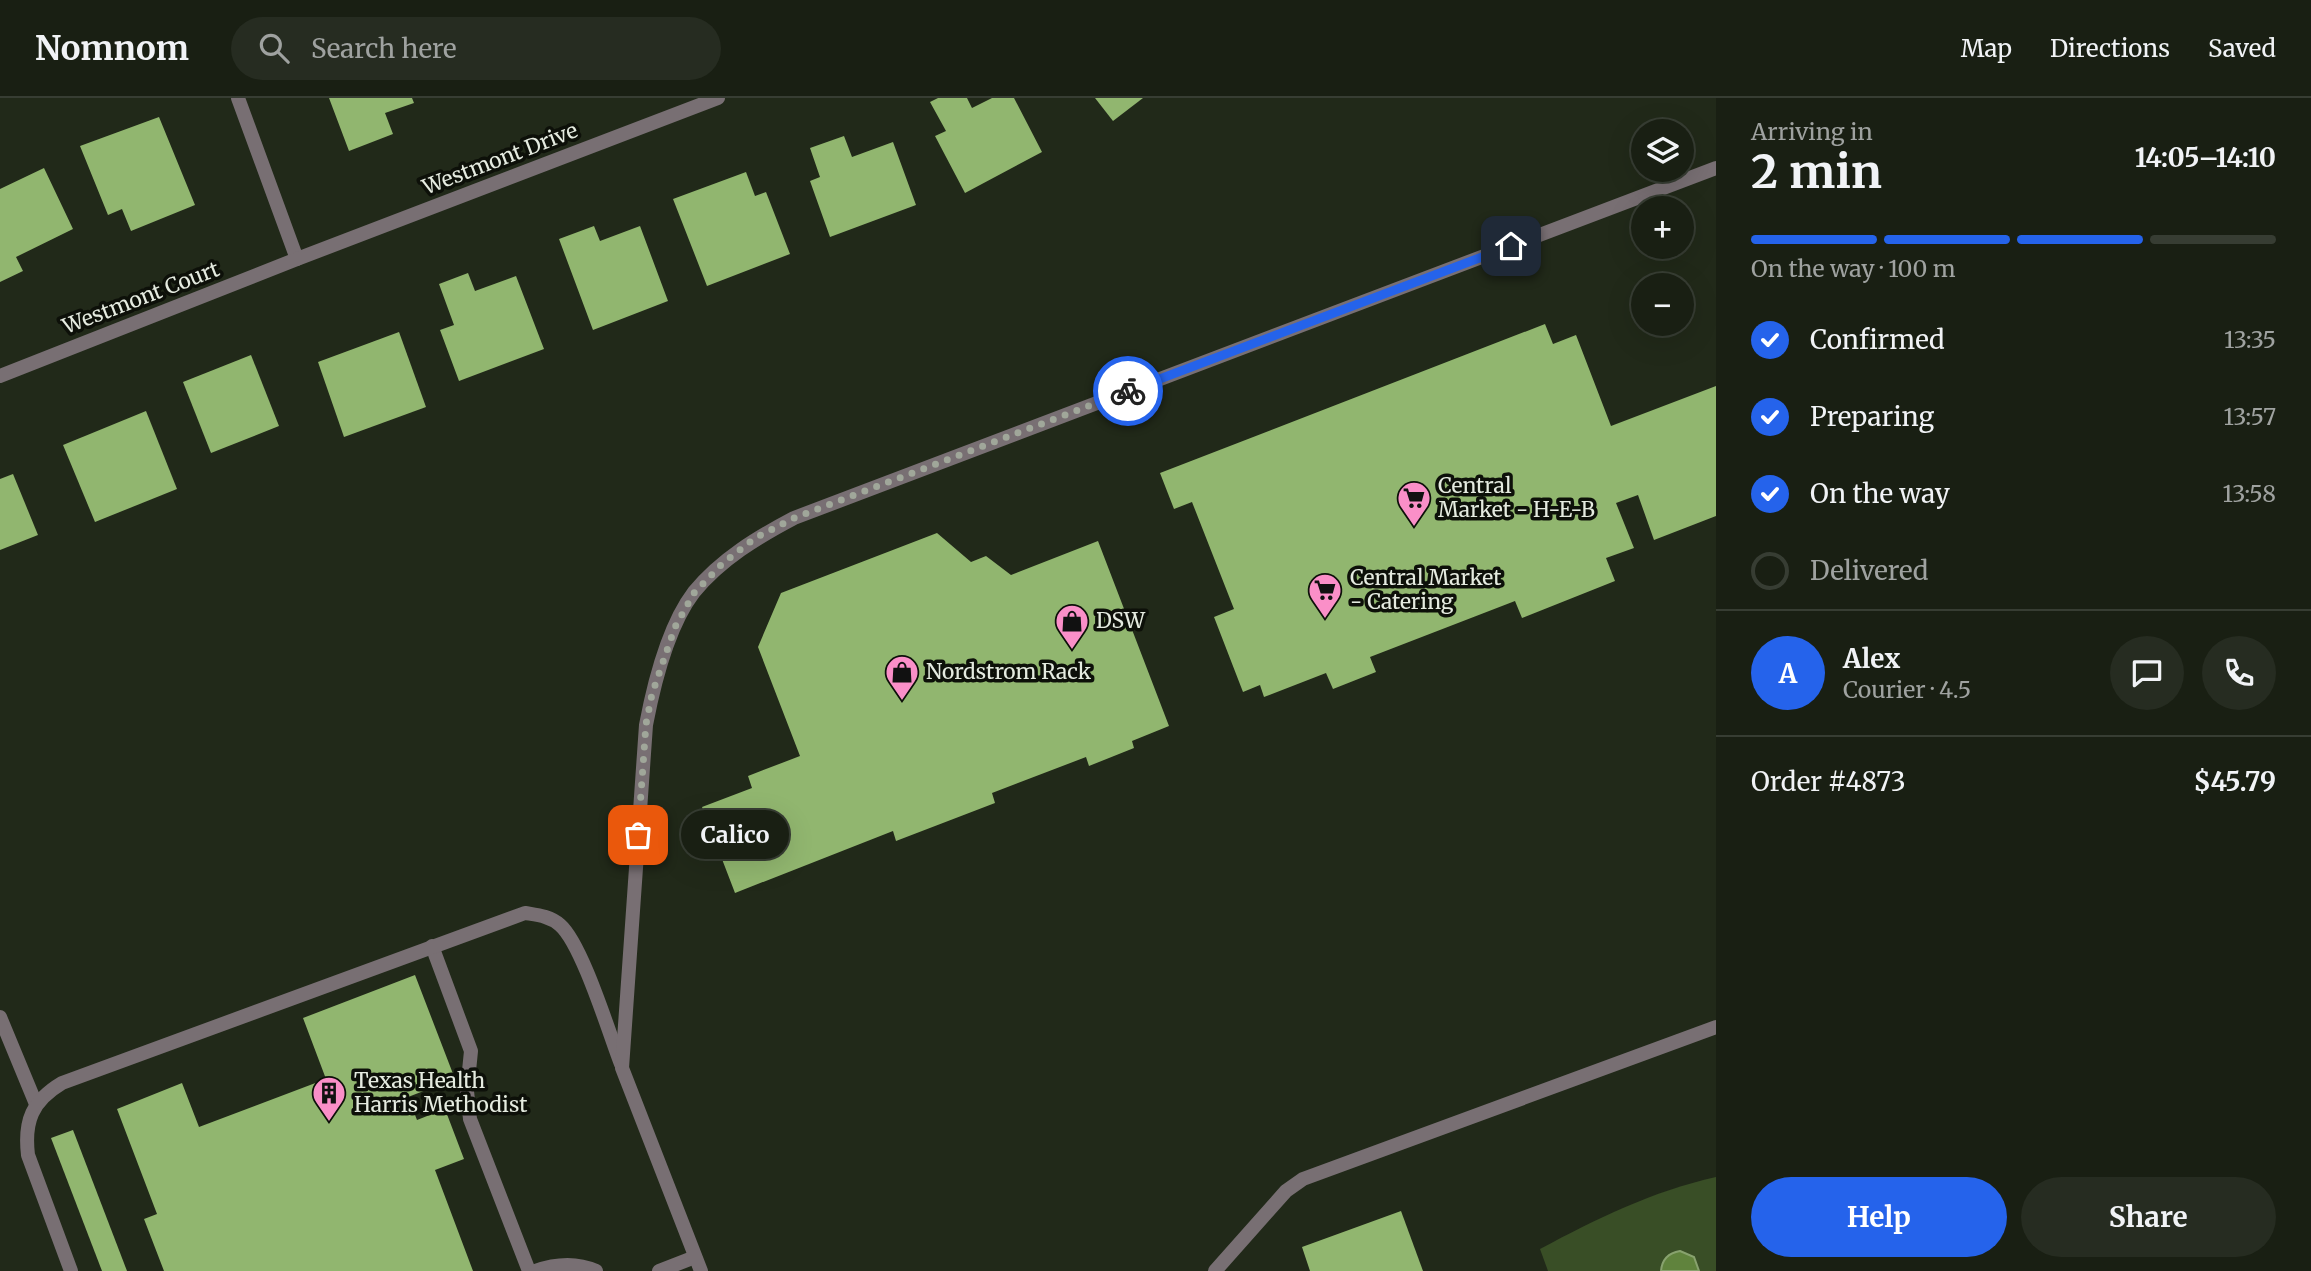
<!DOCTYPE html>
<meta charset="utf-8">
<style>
body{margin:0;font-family:Merriweather,serif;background:#262c21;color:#f1f3f6;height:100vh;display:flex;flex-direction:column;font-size:26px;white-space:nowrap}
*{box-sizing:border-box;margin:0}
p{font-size:23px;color:#9fa2a0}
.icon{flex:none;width:38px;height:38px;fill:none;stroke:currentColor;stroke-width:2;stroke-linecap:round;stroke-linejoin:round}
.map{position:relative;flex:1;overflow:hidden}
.side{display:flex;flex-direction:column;background:#191f13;width:595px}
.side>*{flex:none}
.tools{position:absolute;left:1631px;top:21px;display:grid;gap:14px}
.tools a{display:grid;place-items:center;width:63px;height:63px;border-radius:50%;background:#191f13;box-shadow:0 7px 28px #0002,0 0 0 2px #373d33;font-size:35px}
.pin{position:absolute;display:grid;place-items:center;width:60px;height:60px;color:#fff;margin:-30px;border-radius:14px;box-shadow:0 4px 10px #0006}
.courier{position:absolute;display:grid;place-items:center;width:70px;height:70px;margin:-35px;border:5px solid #2563eb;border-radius:50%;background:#fff;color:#222;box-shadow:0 2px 9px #0007}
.bubble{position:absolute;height:49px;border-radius:24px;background:#191f13;box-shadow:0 7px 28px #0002,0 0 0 2px #373d33;font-size:23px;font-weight:700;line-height:49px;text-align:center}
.summary em{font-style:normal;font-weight:700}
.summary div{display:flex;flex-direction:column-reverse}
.summary{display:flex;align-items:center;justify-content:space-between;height:119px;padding:0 35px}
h1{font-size:46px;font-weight:700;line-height:52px}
.bar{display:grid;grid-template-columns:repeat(4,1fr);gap:10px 7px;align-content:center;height:84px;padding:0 35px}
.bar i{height:9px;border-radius:5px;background:#373d33}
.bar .active{background:#2563eb}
.bar p{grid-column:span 4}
.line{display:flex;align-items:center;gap:18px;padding:0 35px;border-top:2px solid #373d33}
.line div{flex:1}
.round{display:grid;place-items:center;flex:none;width:74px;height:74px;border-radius:37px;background:#262c21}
ol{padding:0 35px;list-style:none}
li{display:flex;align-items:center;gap:21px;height:77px}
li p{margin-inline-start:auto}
li .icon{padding:7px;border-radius:50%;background:#2563eb;color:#fff;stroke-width:4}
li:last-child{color:#9fa2a0}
li i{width:38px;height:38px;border:4px solid #373d33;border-radius:50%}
.primary-button{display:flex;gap:14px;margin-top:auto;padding:14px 35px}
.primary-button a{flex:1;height:80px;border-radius:42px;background:#2563eb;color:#fff;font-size:28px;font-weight:700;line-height:80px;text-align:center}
.primary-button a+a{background:#262c21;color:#f1f3f6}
header{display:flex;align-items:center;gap:42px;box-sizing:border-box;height:98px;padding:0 35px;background:#191f13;border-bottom:2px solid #373d33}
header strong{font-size:33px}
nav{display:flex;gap:38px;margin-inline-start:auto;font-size:24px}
.search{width:490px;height:63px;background:#262c21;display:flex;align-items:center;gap:18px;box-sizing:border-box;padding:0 24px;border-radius:38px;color:#9fa2a0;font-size:26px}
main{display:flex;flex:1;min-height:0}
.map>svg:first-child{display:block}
.green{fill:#394e26}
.water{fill:#60833d;stroke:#88a26e;stroke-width:2}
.building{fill:#91b66f}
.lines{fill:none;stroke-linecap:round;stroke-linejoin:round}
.service{stroke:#786f73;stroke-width:14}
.minor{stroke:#786f73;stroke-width:14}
.done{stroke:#a0a79a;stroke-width:7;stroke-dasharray:0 12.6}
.route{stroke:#2563eb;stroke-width:9}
.labels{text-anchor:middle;stroke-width:7;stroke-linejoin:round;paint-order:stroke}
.street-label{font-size:21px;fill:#e5ebe0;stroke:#0d1009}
.poi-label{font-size:21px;fill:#e5ebe0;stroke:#0d1009;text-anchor:start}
</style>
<header>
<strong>Nomnom</strong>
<div class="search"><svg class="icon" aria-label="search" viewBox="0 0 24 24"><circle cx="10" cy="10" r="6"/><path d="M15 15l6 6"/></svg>Search here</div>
<nav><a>Map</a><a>Directions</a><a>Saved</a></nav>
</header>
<main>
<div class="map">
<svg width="1716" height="1173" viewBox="0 0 1716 1173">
<rect width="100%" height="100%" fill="#212919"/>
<path class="green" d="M1716,1079V1173H1548L1540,1151C1596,1121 1653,1093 1716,1079Z"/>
<path class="water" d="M1680,1153L1694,1159L1699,1173H1661C1662,1161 1668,1155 1680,1153Z"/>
<g class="building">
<path d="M329,0H412L414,5L385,15L393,36L349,53Z"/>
<path d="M938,0H967L972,10L992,0H1014L1042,54L965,95L935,38L946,33L930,4Z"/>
<path d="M1095,0H1143L1113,23Z"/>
<path d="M159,19L195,107L131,133L122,111L108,117L80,48Z"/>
<path d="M844,38L852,59L893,44L916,107L830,139L810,83L820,79L810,50Z"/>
<path d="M44,70L73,131L16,159L23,173L0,184V91Z"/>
<path d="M746,74L755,98L766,94L790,156L707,188L673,101Z"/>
<path d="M594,128L600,143L640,128L668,203L593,232L559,141Z"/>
<path d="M468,175L475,193L516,178L544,251L459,283L440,232L454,227L439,186Z"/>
<path d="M1545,226L1553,246L1576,237L1611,328L1716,288V418L1654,442L1638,397L1616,405L1634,450L1606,460L1615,483L1522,520L1515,503L1370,559L1376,574L1333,591L1326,575L1264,599L1260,587L1243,594L1214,519L1234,511L1192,404L1174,411L1160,375Z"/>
<path d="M399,234L426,309L344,339L318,264Z"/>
<path d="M251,257L279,328L211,355L183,284Z"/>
<path d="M146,313L177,391L95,424L63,347Z"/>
<path d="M13,376L38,437L0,452V381Z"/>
<path d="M937,435L971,464L986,458L1011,477L1098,443L1169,628L1132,643L1134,650L1089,668L1086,659L992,695L995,705L896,743L893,733L735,795L702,709L752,690L748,678L800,658L758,549L781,495Z"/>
<path d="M415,877L455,981L408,999L417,1022L445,1011L464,1061L435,1072L473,1173H164L144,1121L157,1116L117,1011L182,985L199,1029L326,981L303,920Z"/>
<path d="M73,1032L127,1173H102L51,1040Z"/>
<path d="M1401,1113L1423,1173H1310L1302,1149Z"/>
</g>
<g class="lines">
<g class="service">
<path d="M432,848L471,953L467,993L470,1021L529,1173"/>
<path d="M0,919L36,1006"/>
<path d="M71,1173L28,1057C24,1023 32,1003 62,985L525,815C537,817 550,818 560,827C582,846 609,935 621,966"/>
<path d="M535,1173C555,1166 576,1164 596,1173"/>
<path d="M659,1173L695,1159"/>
<path d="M701,1173L622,970L646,627C654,585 668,528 694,494C721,461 758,439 794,420L1716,70"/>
<path d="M1215,1173L1286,1093L1303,1081L1716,929"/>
</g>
<g class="minor">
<path d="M238,0L297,161"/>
<path d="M0,278L297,161L718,0"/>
</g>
</g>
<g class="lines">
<path class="done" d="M638,737L646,626L652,596L675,529L694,495L722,466L755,440L794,420L1128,293"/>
<path class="route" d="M1128,293L1511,148"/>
</g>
<defs>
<symbol id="supermarket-pin" viewBox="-11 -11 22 30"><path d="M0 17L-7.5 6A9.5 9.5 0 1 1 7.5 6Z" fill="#fa8fc8" stroke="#0d1009"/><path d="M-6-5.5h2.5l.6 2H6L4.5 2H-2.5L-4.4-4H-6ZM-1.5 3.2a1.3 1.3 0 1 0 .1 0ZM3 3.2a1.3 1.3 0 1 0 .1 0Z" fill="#111"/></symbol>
<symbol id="shop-pin" viewBox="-11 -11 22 30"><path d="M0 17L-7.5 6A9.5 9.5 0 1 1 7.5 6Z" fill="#fa8fc8" stroke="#0d1009"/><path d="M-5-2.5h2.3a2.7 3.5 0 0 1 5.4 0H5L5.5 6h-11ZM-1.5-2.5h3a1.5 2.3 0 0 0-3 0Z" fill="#111"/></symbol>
<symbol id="building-pin" viewBox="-11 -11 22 30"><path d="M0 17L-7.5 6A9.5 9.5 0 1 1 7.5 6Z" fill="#fa8fc8" stroke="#0d1009"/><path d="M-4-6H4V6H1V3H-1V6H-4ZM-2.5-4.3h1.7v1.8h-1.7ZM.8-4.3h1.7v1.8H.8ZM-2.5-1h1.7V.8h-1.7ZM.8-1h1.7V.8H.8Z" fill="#111"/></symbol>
</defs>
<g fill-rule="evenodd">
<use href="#supermarket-pin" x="1395" y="381" width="38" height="52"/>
<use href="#supermarket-pin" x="1306" y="473" width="38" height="52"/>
<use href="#shop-pin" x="1053" y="504" width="38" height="52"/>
<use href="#shop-pin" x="883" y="555" width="38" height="52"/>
<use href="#building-pin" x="310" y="976" width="38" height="52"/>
</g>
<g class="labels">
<g class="street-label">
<text transform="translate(500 61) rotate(-21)" y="7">Westmont Drive</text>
<text transform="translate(141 200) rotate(-21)" y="7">Westmont Court</text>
</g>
<g class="poi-label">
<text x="1438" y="395">Central<tspan x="1438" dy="24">Market - H-E-B</tspan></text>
<text x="1350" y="487">Central Market<tspan x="1350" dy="24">- Catering</tspan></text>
<text x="1096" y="530">DSW</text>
<text x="926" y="581">Nordstrom Rack</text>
<text x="354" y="990">Texas Health<tspan x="354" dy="24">Harris Methodist</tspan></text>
</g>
</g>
</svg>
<div class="tools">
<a><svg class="icon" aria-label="layers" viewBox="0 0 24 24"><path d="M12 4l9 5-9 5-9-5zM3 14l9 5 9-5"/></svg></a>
<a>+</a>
<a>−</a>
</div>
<div class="pin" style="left:638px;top:737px;background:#ea580c"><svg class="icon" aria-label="bag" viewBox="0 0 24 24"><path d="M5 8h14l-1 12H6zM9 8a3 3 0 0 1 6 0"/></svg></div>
<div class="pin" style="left:1511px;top:148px;background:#1f2937"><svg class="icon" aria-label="home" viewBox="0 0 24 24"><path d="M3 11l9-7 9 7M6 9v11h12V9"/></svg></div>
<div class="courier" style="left:1128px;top:293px"><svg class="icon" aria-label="bike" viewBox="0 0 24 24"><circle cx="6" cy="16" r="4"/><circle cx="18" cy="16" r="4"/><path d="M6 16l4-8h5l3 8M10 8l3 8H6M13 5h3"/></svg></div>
<div class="bubble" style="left:681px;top:712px;width:108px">Calico</div>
</div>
<section class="side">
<div class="summary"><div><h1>2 min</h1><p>Arriving in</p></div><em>14:05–14:10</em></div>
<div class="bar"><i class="active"></i><i class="active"></i><i class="active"></i><i></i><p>On the way · 100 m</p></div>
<ol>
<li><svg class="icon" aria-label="check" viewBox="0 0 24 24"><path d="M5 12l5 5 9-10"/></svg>Confirmed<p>13:35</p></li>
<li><svg class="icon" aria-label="check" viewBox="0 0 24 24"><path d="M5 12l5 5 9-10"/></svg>Preparing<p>13:57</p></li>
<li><svg class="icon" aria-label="check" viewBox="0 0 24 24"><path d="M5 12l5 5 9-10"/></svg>On the way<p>13:58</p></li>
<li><i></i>Delivered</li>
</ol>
<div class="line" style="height:126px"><b class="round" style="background:#2563eb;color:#fff">A</b><div><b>Alex</b><p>Courier · 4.5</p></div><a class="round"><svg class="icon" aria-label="chat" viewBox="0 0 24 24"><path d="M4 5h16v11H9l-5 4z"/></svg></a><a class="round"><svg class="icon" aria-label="phone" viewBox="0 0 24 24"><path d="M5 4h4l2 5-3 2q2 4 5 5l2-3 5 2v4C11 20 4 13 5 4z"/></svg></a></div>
<div class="line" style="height:91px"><div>Order #4873</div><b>$45.79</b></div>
<div class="primary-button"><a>Help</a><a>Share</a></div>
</section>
</main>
